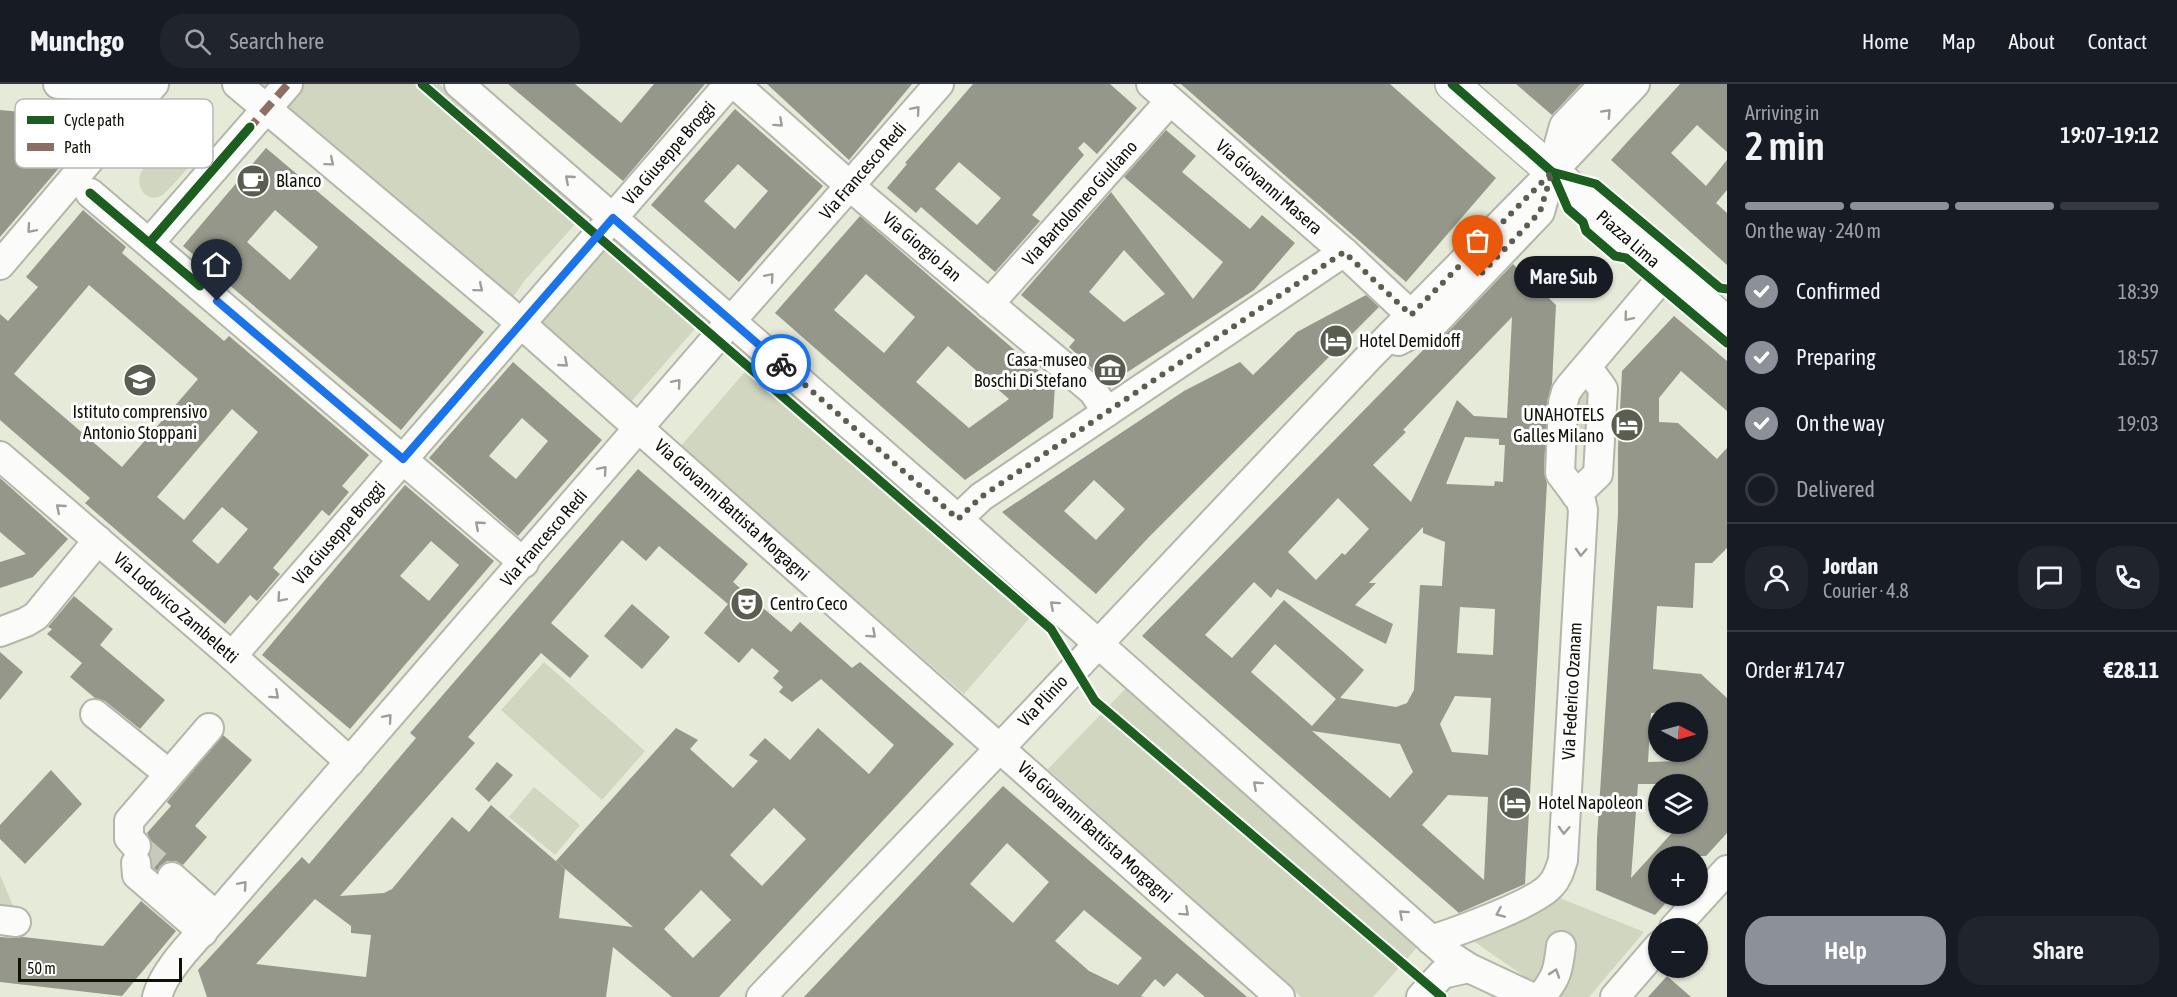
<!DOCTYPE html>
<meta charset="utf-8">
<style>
body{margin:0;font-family:"Asap Condensed",sans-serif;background:#20242c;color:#f1f3f6;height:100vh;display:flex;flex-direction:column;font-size:22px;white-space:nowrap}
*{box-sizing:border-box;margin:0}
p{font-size:20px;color:#9ea1a6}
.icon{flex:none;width:33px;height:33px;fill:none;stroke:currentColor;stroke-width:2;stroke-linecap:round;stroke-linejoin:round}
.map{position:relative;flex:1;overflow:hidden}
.side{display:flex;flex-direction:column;background:#171b24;width:450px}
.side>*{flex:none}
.needle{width:39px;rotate:96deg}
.controls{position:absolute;left:1648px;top:618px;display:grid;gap:12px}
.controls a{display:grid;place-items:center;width:60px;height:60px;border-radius:50%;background:#171b24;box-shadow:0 2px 4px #0004;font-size:30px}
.scale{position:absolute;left:18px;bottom:15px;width:164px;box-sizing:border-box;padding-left:6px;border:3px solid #0f1207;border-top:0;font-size:16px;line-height:21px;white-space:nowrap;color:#0f1207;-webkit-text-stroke:4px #fff;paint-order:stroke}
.pin{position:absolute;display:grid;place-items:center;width:51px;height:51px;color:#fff;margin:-62px -26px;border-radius:50% 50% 50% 0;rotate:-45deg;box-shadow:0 0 6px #0007}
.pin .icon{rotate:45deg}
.courier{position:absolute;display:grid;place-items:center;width:60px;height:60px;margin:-30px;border:4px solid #1a73e8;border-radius:50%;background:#fff;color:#222;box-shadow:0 2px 8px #0007}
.bubble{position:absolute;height:42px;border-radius:21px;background:#171b24;box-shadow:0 2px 4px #0004;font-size:20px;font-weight:600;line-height:42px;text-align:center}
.summary em{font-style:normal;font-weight:600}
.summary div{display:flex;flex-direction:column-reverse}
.summary{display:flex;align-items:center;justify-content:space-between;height:102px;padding:0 18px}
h1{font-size:39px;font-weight:600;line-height:45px}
.bar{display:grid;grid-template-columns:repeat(4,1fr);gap:9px 6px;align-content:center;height:72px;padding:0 18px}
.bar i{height:8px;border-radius:4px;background:#363941}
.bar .on{background:#8c9099}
.bar p{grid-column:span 4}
.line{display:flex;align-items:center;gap:15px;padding:0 18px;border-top:2px solid #363941}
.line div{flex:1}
.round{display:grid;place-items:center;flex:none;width:63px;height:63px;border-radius:24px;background:#20242c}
ol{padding:0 18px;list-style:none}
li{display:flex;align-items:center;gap:18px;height:66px}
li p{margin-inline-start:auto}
li .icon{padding:6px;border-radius:50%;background:#8c9099;color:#fff;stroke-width:4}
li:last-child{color:#9ea1a6}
li i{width:33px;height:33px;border:3px solid #363941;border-radius:50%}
.primary-button{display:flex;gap:12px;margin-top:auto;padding:12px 18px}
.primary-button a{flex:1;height:69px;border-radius:24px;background:#8c9099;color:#fff;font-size:24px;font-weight:600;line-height:69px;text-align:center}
.primary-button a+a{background:#20242c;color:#f1f3f6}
header{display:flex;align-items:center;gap:36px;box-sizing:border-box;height:84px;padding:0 30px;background:#171b24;border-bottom:2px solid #363941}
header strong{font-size:28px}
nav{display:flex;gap:33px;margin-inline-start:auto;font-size:21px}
.search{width:420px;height:54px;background:#20242c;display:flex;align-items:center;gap:15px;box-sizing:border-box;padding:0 21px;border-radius:24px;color:#9ea1a6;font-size:22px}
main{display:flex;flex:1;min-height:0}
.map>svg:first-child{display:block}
.green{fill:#d0d6bf}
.building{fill:#949789;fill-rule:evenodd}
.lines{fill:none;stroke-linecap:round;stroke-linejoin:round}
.minor-tunnel{stroke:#c6caba;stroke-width:28;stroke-dasharray:28 14;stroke-linecap:butt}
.minor-casing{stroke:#b3b6a9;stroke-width:32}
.major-casing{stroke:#b3b6a9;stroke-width:36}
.minor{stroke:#fbfcf9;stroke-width:28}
.major{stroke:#fbfcf9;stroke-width:33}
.quiet{stroke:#8d6e63;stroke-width:8;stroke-dasharray:15 8;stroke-linecap:butt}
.cycleway-casing{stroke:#fff;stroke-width:13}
.cycleway{stroke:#1b5e20;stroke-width:9}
.oneway{stroke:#9d9e98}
.done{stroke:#5a5e50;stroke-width:6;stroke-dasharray:0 10.8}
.route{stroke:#1a73e8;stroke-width:8}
.labels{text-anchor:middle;stroke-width:6;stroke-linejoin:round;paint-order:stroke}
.street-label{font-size:18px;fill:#0f1207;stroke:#fff}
.poi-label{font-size:18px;fill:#0f1207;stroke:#fff;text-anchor:start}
.key{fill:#fff;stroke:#b7b8b5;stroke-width:1.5}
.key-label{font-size:16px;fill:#0f1207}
</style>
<header>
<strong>Munchgo</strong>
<div class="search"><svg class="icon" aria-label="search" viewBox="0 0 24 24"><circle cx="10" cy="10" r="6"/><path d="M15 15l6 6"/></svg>Search here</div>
<nav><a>Home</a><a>Map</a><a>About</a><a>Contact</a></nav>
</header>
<main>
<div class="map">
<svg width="1727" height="913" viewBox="0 0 1727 913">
<rect width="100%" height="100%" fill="#e6ead9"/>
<g class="green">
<path d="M247,0H439L586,128L525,196L511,216Z"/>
<path d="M183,43C191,42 198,45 202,53C204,57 203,62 201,66C198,73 167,109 161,112C143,120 133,97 144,84C155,71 167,58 178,46Z"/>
<path d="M616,153L706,232L630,319L540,241Z"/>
<path d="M756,275L1040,522L964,610L680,363Z"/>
<path d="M1582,297L1596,314L1590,347L1574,346L1569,319Z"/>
<path d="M544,578L645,667L602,716L501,626Z"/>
<path d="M1130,600L1420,860L1373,913H1301L1048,685Z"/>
<path d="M534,703L580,741L555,771L509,733Z"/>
<path d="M0,791L16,829L0,828Z"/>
<path d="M1555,812L1644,848L1589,913H1560L1542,893L1535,896L1528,895L1472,856Z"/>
</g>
<g class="building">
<path d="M508,0H575L621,39L654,0H705L623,97Z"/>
<path d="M767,0H912L849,76Z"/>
<path d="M973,0H1110L1137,24L1097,70L1084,58L1078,64L1084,71L1032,131L1040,137L995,188L921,123L916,129L887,104L907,80L905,79ZM959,78L1001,114L977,141L935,105Z"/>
<path d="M1181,0H1390L1496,94L1406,198Z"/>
<path d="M1516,0H1581L1552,31Z"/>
<path d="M1680,0H1727V68L1697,41L1671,69L1706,102L1727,76V106L1716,119L1727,129V181L1611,76Z"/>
<path d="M735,25L823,102L739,198L651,121ZM738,80L768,107L735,145L704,117Z"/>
<path d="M0,26L64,32L77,63L0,153Z"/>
<path d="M1166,46L1196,72L1182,88L1250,145L1262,131L1295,159L1254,206L1109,300L1069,263L1075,256L1021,211L1111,108L1193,215L1223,178L1124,93ZM1124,166L1165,210L1124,238L1089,208Z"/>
<path d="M266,64L484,248L401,346L183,162ZM275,126L318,163L290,196L247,158Z"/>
<path d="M83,126L126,163L122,169L224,257L229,252L369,371L342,402L349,408L329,432L322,426L273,484L280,490L257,517L250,511L225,540L85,419L90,414L0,336V230L8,237L38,203L26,193ZM89,201L198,295L122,383L14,290ZM232,325L258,348L184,436L157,413ZM222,423L248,445L218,480L192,457Z"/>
<path d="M860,132L1055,301L1053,334L965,396L775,229ZM866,190L915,233L884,269L834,226ZM948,262L1009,315L969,344L916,298Z"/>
<path d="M1513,180L1556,221L1552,300L1547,318L1544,388L1547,399L1525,800L1459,829L1142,552L1430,259L1448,248ZM1512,233L1507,334L1474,332L1457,316L1411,418L1373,381L1406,348L1403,346ZM1465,353L1499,355V361H1505L1503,398L1495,397L1494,402L1446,400ZM1338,414L1369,445L1345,471L1342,469L1316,496L1288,468ZM1423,443V449L1445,458L1442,502L1420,501L1414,606L1407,619L1396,623L1340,614L1364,586L1284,516L1232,574L1205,551L1254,498L1271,514L1277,505L1386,560L1393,540L1355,521L1376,499H1369ZM1460,523L1495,525L1493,571L1457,569ZM1275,560L1336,615L1312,642L1251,588ZM1455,612L1491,614L1488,671L1452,668L1440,640ZM1312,647L1400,660L1413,688L1390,714ZM1448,711L1488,713L1484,796L1422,741Z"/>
<path d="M1366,211L1379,223L1148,454L1096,510L1002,428L1184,307L1240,278L1253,291L1297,248ZM1094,396L1125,425L1096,456L1064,427Z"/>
<path d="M1674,232L1727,277V327L1681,287L1659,314V338L1678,339L1717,375L1727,364V464L1712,479H1695L1693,524L1657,522L1653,585L1701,590L1727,614V749L1706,772H1659V812H1672L1655,831L1596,806L1597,755L1618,431V365L1622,287ZM1698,628V668H1684L1683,677L1648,678L1651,629ZM1638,700H1698V740H1680L1631,794Z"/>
<path d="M513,278L602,356L518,452L429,374ZM522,334L548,357L516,395L489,372Z"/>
<path d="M638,385L748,480L733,498L791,548L800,538L852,584L860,578L954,660L719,913H672L613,863L606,913H207L198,886L302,773L309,780L416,654L410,649ZM622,456L646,477L659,462L728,520L704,549L739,579L752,564L779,587L773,594L783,603L779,608L792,618L821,595L894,661L869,690L818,644L790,676L765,654L749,671L758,677L733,704L690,665L698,656L676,644L556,777L633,843L559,834L565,785L491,721L469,748L452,733L392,805L384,809L340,812L475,659L468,653L541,569L570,594L589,572L551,539ZM774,724L806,755L762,802L730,771ZM701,806L731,836L693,874L664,845ZM315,815L351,842V849L371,851L366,893L256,880Z"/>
<path d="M0,394L68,455L33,493L0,504V478L26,470L0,448Z"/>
<path d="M405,401L494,477L350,645L262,571ZM431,457L459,481L429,517L400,492Z"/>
<path d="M74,512L113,545L100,561L165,616L140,645L105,617L95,614L70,593L82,579L47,550L52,545L48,543Z"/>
<path d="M632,520L670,553L642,585L604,552Z"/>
<path d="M0,568L23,588L0,616Z"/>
<path d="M223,651L252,676L195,742L207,753L183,781L176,777H167L160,782L157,787L153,783L150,770L152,759L147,749L171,722L167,718Z"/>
<path d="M497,678L513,691L489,718L475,705Z"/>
<path d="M51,686L82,720L25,780L0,755V741Z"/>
<path d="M1003,702L1195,868L1247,913H1205L1177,889L1164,903L1155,895L1141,912L1144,913H804ZM1007,759L1049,798L1013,839L970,800ZM1084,826L1142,874L1118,901L1089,887L1055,857Z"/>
<path d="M141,817L176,847L122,912L0,898V853L14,854L23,853L103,862Z"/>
<path d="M1667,892L1691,913H1648Z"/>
</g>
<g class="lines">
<path class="minor-tunnel" d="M136,762L172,793"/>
<defs>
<g id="minor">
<path d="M58,0L128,4L147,8"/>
<path d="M237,0L502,223L1280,913"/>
<path d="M459,0L958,435L1446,869L1469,884L1531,913"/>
<path d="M735,0L866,116L1093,307L1107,328"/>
<path d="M1151,0L1344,168L1411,231"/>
<path d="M80,2L105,58"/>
<path d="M90,109L524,479"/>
<path d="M150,158L288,0"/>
<path d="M0,181L154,0"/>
<path d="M989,220L1170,17"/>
<path d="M1398,257L1436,237L1540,128L1564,42L1604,0"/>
<path d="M0,372L232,572L350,678"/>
<path d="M1576,411L1598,390L1603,305L1587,283"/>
<path d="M958,435L981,413L1344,168"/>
<path d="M0,548L26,538L36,532L98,456"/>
<path d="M232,572L729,0"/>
<path d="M95,630L169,690"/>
<path d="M136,762L129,754V737L209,644"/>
<path d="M136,779L137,791L203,848"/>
<path d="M172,793L216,832"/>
<path d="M0,836L16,838"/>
<path d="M1674,844L1727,786"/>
<path d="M1431,856C1456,848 1537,819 1551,801C1558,794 1560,785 1563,776L1583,426L1581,417L1560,389L1563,319L1566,308L1571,301L1666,189"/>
<path d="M157,913C164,885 197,854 216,832L731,237L939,0"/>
<path d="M761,913L1000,664L1370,272L1552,88L1635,0"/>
<path d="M1421,913L1442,890L1469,884"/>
<path d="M1541,913C1557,893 1558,887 1561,862"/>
<path d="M1615,913L1659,862"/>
</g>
<path id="major" d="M1452,0L1727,240"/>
</defs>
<use href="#minor" class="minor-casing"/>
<use href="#major" class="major-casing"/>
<use href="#minor" class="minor"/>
<use href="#major" class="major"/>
<path class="quiet" d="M247,47L288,0"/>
<defs>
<g id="cycleway">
<path d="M422,0L1051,545L1095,617L1442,913"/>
<path d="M1452,0L1552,88L1568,125L1583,138L1586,147L1615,172L1626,174L1727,259"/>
<path d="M1552,88L1596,100L1720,204L1727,205"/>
<path d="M90,109L200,202"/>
<path d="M150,158L250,43"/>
</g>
</defs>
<use href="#cycleway" class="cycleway-casing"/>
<use href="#cycleway" class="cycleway"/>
</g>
<defs><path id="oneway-chevron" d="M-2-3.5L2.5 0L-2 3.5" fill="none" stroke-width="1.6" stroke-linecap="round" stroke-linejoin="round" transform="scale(1.5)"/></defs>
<g class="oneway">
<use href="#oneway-chevron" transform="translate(916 26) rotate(-49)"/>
<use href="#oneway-chevron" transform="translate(1607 29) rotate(-47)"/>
<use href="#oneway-chevron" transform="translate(779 39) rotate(42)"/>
<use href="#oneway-chevron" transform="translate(330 78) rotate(40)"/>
<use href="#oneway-chevron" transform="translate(569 95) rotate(-139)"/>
<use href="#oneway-chevron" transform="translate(31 145) rotate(131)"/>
<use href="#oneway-chevron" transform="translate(770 193) rotate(-49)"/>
<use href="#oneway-chevron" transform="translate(479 204) rotate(40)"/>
<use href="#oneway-chevron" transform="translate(1628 233) rotate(130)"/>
<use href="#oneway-chevron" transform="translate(564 279) rotate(41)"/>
<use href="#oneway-chevron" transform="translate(677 299) rotate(-49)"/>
<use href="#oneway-chevron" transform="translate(603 386) rotate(-49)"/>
<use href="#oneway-chevron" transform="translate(60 424) rotate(-139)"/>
<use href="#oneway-chevron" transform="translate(479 441) rotate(-139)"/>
<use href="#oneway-chevron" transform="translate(1581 468) rotate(93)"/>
<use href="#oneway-chevron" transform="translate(281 514) rotate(131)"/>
<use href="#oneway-chevron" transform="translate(1054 521) rotate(-138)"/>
<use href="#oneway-chevron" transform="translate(872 550) rotate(42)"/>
<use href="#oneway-chevron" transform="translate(275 611) rotate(42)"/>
<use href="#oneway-chevron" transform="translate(388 634) rotate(-49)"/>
<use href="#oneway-chevron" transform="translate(1257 701) rotate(-138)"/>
<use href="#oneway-chevron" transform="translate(1564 746) rotate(93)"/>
<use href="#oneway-chevron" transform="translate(243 801) rotate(-49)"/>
<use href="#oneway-chevron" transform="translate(1185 828) rotate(42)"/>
<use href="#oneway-chevron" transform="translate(1500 829) rotate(157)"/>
<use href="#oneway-chevron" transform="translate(1403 830) rotate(-138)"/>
<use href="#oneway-chevron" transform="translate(1555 889) rotate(-71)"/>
</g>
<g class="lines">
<path class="done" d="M781,280L958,435L981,413L1344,168L1411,231L1552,88L1540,128L1478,193"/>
<path class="route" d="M217,217L403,375L613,134L781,280"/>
</g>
<defs>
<symbol id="cafe-disc" viewBox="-11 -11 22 22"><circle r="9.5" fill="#5a5e50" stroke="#fff"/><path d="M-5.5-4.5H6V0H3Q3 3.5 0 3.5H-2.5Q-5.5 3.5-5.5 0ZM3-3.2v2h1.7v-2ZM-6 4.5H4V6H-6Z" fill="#fff"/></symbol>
<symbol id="hotel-disc" viewBox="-11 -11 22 22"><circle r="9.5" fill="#5a5e50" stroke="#fff"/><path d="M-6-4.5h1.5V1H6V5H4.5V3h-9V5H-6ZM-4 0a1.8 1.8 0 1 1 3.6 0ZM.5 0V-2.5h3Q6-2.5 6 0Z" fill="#fff"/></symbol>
<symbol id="museum-disc" viewBox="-11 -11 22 22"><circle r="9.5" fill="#5a5e50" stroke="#fff"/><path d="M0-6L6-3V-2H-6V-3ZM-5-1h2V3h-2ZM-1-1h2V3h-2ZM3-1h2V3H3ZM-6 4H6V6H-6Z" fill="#fff"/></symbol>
<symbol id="school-disc" viewBox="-11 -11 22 22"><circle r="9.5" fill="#5a5e50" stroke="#fff"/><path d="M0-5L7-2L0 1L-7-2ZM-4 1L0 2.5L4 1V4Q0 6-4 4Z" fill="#fff"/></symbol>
<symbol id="theatre-disc" viewBox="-11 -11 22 22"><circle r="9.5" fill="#5a5e50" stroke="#fff"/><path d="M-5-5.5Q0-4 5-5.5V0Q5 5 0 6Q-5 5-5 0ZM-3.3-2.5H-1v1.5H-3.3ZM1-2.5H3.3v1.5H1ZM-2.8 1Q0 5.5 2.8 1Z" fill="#fff"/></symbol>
</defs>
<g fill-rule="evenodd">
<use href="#cafe-disc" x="234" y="78" width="38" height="38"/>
<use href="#hotel-disc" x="1317" y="238" width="38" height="38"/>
<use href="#museum-disc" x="1091" y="267" width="38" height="38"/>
<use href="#school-disc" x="121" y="277" width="38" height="38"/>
<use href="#hotel-disc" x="1608" y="322" width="38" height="38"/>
<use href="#theatre-disc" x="728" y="501" width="38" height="38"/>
<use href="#hotel-disc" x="1496" y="700" width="38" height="38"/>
</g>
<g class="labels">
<g class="street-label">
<text transform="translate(669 69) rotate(-49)" y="6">Via Giuseppe Broggi</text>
<text transform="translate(863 87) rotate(-49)" y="6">Via Francesco Redi</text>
<text transform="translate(1269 103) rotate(41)" y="6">Via Giovanni Masera</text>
<text transform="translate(1080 119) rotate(-48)" y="6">Via Bartolomeo Giuliano</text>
<text transform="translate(1628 155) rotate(41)" y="6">Piazza Lima</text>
<text transform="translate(922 163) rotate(40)" y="6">Via Giorgio Jan</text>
<text transform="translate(732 426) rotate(42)" y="6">Via Giovanni Battista Morgagni</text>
<text transform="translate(339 449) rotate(-49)" y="6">Via Giuseppe Broggi</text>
<text transform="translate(544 454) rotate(-49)" y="6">Via Francesco Redi</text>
<text transform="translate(176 524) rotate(41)" y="6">Via Lodovico Zambeletti</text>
<text transform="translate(1572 607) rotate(-87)" y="6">Via Federico Ozanam</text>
<text transform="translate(1043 617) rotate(-47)" y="6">Via Plinio</text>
<text transform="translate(1095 748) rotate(42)" y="6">Via Giovanni Battista Morgagni</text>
</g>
<g class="poi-label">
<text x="276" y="103">Blanco</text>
<text x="1359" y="263">Hotel Demidoff</text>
<text x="1087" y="282" text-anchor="end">Casa-museo<tspan x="1087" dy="21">Boschi Di Stefano</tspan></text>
<text x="140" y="334" text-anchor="middle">Istituto comprensivo<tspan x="140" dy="21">Antonio Stoppani</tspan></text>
<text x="1604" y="337" text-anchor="end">UNAHOTELS<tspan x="1604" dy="21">Galles Milano</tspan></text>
<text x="770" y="526">Centro Ceco</text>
<text x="1538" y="725">Hotel Napoleon</text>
</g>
</g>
<rect x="15" y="15" width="198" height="69" rx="9" class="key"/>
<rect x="27" y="32" width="27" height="8" fill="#1b5e20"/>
<rect x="27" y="59" width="27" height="8" fill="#8d6e63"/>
<g class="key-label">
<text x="64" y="42">Cycle path</text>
<text x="64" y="69">Path</text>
</g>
</svg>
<div class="controls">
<a><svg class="needle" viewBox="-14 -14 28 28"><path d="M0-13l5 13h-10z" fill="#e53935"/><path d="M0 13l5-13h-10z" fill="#9ea1a6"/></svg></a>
<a><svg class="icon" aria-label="layers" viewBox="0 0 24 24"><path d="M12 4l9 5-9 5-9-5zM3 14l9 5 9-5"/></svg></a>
<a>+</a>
<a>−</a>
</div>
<div class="scale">50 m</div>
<div class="pin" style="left:1478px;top:193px;background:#ea580c"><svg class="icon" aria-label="bag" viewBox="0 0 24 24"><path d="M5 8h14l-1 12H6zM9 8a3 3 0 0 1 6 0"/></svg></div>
<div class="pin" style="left:217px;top:217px;background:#1f2937"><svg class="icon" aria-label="home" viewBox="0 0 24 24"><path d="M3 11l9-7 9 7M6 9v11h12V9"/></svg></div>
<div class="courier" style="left:781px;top:280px"><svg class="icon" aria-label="bike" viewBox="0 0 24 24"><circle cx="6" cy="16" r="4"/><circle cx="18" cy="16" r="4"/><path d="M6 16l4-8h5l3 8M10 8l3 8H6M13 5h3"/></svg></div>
<div class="bubble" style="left:1514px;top:172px;width:99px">Mare Sub</div>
</div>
<section class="side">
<div class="summary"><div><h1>2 min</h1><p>Arriving in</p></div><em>19:07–19:12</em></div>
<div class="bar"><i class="on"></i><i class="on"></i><i class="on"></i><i></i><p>On the way · 240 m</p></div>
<ol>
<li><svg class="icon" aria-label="check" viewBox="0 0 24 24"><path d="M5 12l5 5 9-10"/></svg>Confirmed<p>18:39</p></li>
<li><svg class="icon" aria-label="check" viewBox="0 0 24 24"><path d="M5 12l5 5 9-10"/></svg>Preparing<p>18:57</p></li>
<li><svg class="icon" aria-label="check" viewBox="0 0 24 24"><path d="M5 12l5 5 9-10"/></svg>On the way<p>19:03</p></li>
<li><i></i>Delivered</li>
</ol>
<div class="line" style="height:108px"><a class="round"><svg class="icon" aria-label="person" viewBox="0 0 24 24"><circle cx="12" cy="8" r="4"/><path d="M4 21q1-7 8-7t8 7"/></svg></a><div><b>Jordan</b><p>Courier · 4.8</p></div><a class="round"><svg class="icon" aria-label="chat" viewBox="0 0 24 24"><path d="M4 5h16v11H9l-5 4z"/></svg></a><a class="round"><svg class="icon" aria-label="phone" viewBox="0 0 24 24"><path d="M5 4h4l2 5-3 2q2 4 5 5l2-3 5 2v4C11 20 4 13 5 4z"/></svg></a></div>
<div class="line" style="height:78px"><div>Order #1747</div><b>€28.11</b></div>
<div class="primary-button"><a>Help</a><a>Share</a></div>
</section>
</main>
